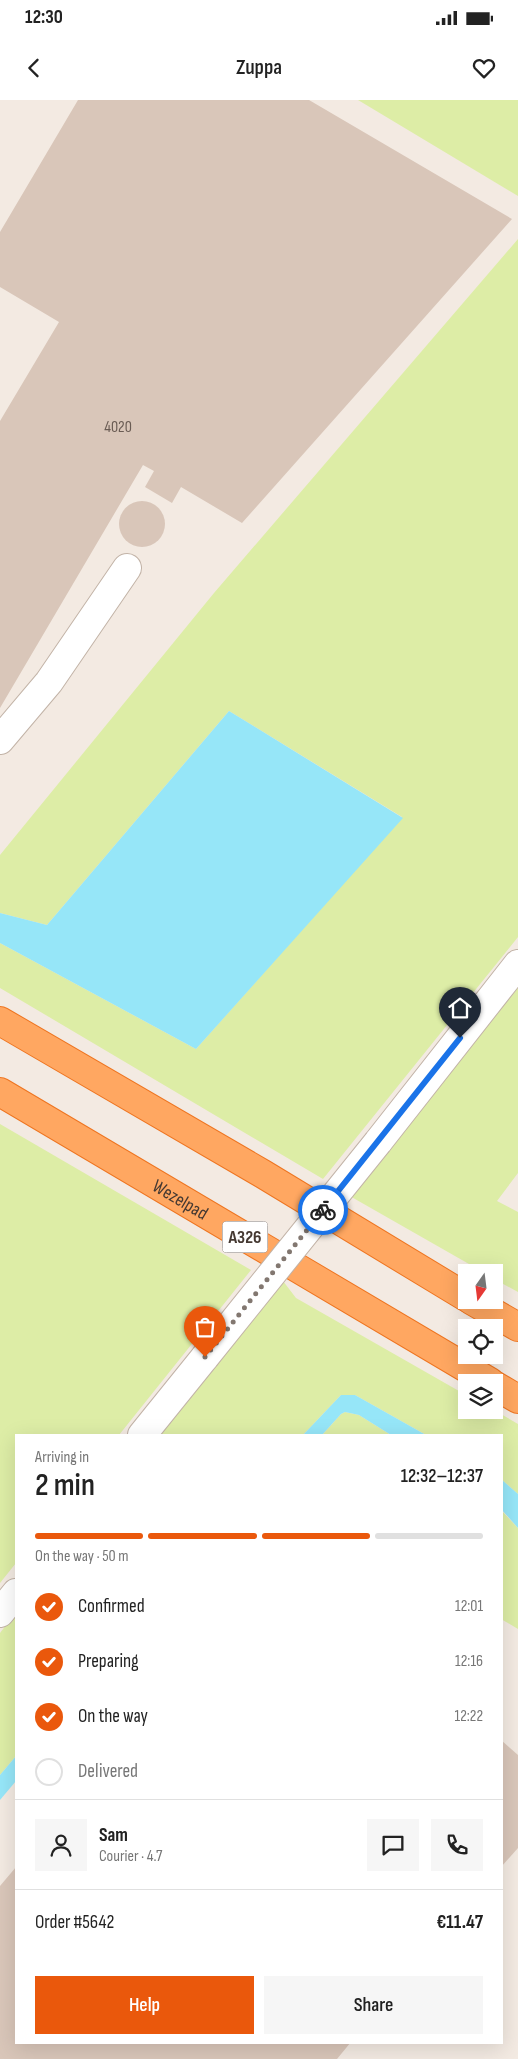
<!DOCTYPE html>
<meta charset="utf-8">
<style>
body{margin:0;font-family:"Sofia Sans Condensed",sans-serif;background:#f6f6f6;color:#222;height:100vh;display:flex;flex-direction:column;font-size:19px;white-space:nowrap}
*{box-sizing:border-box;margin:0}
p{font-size:16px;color:#767676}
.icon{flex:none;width:28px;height:28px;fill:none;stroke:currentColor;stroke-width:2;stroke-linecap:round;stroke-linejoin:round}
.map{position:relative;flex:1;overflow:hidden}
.panel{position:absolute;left:15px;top:1334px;width:488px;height:610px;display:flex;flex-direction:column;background:#fff;border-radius:0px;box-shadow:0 5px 20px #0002}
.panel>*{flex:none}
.needle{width:32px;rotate:194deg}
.fabs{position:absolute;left:458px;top:1164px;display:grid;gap:10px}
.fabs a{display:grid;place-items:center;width:45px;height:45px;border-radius:0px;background:#fff;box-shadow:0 5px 20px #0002;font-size:25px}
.pin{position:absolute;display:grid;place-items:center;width:42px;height:42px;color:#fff;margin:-51px -21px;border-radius:50% 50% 50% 0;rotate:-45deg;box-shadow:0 0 5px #0007}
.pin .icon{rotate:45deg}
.courier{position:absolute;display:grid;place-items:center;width:50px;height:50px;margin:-25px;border:4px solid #1a73e8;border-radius:50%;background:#fff;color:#222;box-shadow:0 1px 6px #0007}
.overview em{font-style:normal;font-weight:600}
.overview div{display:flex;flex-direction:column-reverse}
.overview{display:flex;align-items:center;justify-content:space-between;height:85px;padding:0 20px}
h1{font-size:32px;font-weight:600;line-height:38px}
.bar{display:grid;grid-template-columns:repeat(4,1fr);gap:8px 5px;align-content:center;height:60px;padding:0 20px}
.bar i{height:6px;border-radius:4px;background:#e0e0e0}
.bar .current{background:#ea580c}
.bar p{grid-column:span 4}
.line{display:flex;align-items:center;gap:12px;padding:0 20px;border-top:1px solid #e0e0e0}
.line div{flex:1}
.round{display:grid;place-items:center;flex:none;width:52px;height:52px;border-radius:0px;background:#f6f6f6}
ol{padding:0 20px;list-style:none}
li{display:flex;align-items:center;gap:15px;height:55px}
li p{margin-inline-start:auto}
li .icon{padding:5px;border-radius:50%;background:#ea580c;color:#fff;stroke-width:4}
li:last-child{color:#767676}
li i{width:28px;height:28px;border:2px solid #e0e0e0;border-radius:50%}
.primary-button{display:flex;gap:10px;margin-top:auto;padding:10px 20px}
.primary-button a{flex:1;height:58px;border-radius:0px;background:#ea580c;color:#fff;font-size:20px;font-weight:600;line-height:58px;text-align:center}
.primary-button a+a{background:#f6f6f6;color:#222}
.status{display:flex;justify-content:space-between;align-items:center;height:35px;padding:0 25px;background:#fff;direction:ltr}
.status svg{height:14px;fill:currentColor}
header{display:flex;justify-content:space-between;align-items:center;height:65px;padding:0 20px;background:#fff;font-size:22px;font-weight:600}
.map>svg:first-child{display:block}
.green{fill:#ddeda6}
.water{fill:#96e6f8}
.building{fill:#d9c6b9}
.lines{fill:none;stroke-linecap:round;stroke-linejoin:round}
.minor-casing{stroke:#c2b3a7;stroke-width:30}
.highway-casing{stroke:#ee7521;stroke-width:30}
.minor{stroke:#fff;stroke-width:28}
.highway{stroke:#ffa761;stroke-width:28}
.minor-bridge-casing{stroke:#c2b3a7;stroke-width:30;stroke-linecap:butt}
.minor-bridge{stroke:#fff;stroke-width:28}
.done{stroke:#827770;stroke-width:5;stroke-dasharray:0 9}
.route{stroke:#1a73e8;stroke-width:6}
.labels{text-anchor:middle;stroke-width:4.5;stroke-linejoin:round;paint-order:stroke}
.number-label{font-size:16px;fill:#6a5c54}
.shield{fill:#fff;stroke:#7d7470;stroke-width:1}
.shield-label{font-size:18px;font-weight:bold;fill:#453932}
.street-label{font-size:19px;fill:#453932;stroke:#fff}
</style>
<div class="status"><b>12:30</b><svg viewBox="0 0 49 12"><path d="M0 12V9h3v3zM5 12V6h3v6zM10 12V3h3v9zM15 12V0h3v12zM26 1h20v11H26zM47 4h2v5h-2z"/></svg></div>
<header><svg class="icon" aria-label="back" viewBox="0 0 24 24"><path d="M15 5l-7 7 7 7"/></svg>Zuppa<svg class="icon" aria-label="heart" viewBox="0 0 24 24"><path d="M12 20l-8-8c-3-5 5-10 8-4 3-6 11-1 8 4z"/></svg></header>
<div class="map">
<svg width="518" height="1959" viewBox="0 0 518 1959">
<rect width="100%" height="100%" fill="#f3eae2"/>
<g class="green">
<path d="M358,0H518V96Z"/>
<path d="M518,139V837L323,1079L0,888V843L196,949L402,717L229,611L47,825L0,813V755L214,493Z"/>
<path d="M518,888V1073L497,1101L518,1112V1192L494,1179V1172H483L348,1095L441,979Z"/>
<path d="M0,1024L251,1170L119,1335H16V1463L0,1483Z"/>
<path d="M283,1181L296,1198L466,1295V1310H494L518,1324V1394L501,1379V1335H426L355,1295H341L303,1335H157Z"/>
<path d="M345,1312L359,1315L391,1335H322L341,1314Z"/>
<path d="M501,1410L518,1428V1529L501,1519Z"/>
<path d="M16,1512V1656L0,1675V1533Z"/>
</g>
<g class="water">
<path d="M229,611L403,718L196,949L0,843V813L47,825Z"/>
<path d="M341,1295H355L426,1335H391L359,1315L345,1312L341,1314L322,1335H303Z"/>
<path d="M501,1379L518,1394V1428L501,1409Z"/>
<path d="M16,1656V1681L0,1700V1675Z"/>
</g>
<g class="building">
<path d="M78,0H309L512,119L242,423L181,387L172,403L145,387L154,371L143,365L0,608V321L59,222L0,187V132Z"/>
<circle cx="142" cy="424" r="23"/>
<path d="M501,1640L518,1655V1748L501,1767Z"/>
<path d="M16,1767V1942H351L337,1959H0V1786Z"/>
</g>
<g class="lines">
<defs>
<g id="minor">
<path d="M0,640L49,582L127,468"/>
<path d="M378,1042L518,864"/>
<path d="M142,1335L205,1257"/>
<path d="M0,1513L16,1493"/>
</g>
<g id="highway">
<path d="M0,921L263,1074L466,1197"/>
<path id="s1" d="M0,992L490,1282"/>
<path d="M471,1200L518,1227"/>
<path d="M494,1285L518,1299"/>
</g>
</defs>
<use href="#minor" class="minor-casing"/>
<use href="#highway" class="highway-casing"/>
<use href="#minor" class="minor"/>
<use href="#highway" class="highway"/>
<defs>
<path id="minor-bridge" d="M205,1257L378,1042"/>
</defs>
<use href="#minor-bridge" class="minor-bridge-casing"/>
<use href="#minor-bridge" class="minor-bridge"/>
</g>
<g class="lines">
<path class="done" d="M205,1257L323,1110"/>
<path class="route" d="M323,1110L460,938"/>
</g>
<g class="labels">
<g class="number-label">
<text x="118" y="332">4020</text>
</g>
<rect class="shield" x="222.5" y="1121.5" width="45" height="31" rx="4"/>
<g class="shield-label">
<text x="245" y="1143">A326</text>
</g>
<g class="street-label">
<text dy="7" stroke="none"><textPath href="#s1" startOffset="210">Wezelpad</textPath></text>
</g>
</g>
</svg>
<div class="fabs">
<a><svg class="needle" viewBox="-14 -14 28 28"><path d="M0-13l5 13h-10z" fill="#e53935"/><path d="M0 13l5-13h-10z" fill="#767676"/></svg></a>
<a><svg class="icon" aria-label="locate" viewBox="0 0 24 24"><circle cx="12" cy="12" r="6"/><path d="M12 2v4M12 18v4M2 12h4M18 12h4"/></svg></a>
<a><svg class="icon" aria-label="layers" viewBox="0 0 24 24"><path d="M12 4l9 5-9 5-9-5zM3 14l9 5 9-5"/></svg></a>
</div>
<div class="pin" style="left:205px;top:1257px;background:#ea580c"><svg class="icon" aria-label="bag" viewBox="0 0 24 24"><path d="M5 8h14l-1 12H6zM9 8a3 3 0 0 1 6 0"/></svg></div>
<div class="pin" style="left:460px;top:938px;background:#1f2937"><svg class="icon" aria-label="home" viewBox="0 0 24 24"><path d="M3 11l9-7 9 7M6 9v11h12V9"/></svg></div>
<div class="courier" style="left:323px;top:1110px"><svg class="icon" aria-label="bike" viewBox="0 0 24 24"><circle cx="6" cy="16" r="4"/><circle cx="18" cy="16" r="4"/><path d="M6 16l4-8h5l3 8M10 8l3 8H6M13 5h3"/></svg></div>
<section class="panel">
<div class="overview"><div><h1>2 min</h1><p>Arriving in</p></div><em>12:32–12:37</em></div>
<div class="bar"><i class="current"></i><i class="current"></i><i class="current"></i><i></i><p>On the way · 50 m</p></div>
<ol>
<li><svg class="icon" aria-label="check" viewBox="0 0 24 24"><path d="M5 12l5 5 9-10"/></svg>Confirmed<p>12:01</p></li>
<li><svg class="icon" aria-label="check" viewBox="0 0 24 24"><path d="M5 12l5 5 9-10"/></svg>Preparing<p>12:16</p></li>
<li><svg class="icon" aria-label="check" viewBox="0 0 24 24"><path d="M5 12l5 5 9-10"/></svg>On the way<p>12:22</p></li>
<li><i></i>Delivered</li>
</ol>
<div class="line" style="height:90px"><a class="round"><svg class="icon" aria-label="person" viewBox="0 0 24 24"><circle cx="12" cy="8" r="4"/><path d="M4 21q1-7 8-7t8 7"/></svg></a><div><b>Sam</b><p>Courier · 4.7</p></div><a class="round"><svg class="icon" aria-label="chat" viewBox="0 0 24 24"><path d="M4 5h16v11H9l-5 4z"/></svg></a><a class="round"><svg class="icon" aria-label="phone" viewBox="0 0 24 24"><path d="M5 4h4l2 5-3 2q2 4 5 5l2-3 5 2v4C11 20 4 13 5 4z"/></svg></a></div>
<div class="line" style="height:65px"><div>Order #5642</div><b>€11.47</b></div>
<div class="primary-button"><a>Help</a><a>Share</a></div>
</section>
</div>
